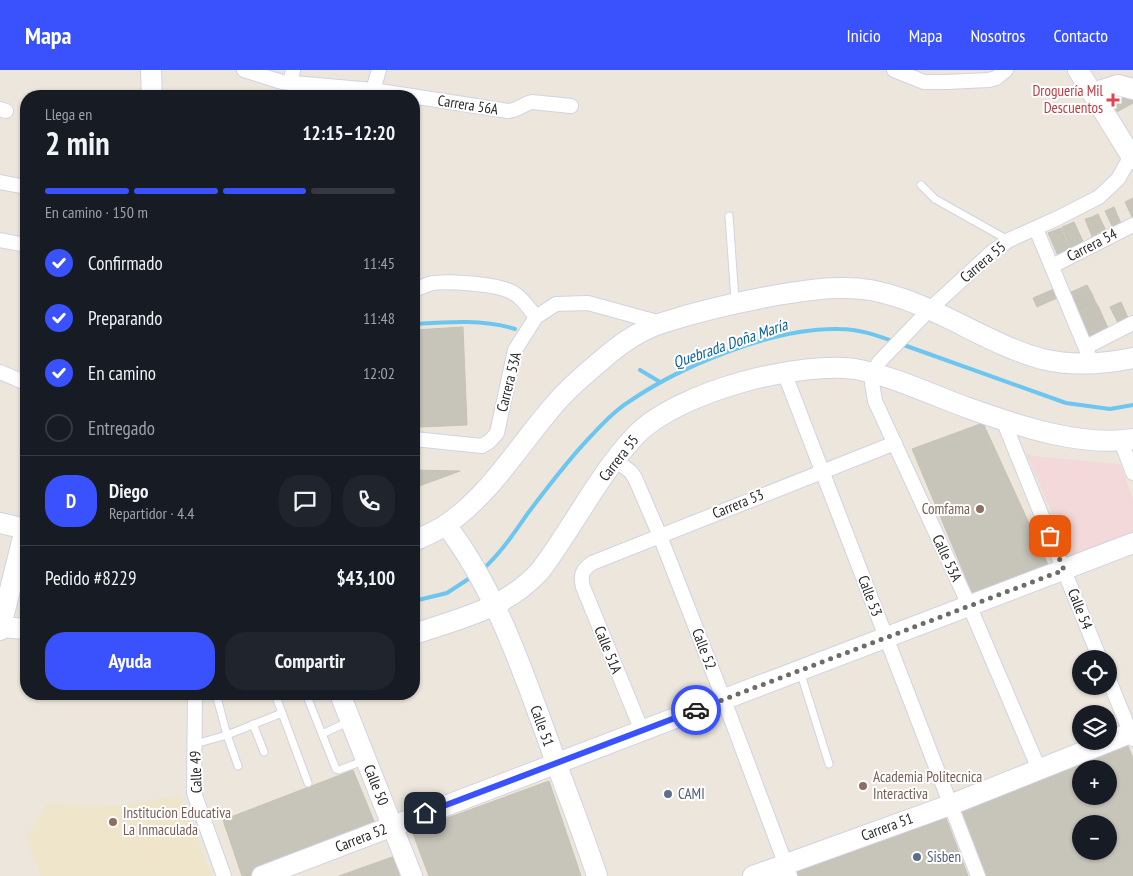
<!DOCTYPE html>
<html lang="es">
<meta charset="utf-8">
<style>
body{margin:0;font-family:"PT Sans Narrow",sans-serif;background:#20242c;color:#f1f3f6;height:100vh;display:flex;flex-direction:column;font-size:19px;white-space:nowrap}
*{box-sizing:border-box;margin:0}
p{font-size:16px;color:#9ea1a6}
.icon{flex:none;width:28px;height:28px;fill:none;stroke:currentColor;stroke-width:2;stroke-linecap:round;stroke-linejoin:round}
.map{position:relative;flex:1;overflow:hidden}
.panel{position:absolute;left:20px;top:20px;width:400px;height:610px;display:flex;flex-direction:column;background:#171b24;border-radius:20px;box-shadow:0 1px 4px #0004}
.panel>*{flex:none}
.buttons{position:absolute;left:1072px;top:580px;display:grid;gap:10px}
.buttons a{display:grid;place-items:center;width:45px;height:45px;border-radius:50%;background:#171b24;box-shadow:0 1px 4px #0004;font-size:25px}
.pin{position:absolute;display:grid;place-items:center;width:42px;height:42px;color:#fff;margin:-21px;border-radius:10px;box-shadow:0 2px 8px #0006}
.courier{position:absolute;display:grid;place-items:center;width:50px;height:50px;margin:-25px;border:4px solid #3952fd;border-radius:50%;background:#fff;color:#222;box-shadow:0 1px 6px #0007}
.headline em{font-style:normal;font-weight:700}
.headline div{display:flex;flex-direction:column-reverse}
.headline{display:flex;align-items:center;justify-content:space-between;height:85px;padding:0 25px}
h1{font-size:32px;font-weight:700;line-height:38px}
.bar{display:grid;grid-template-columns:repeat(4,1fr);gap:8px 5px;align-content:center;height:60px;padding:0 25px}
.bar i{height:6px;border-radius:4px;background:#363941}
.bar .active{background:#3952fd}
.bar p{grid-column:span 4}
.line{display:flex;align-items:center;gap:12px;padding:0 25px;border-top:1px solid #363941}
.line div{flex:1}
.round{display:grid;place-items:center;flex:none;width:52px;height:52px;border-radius:20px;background:#20242c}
ol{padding:0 25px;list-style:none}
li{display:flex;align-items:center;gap:15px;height:55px}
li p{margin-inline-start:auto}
li .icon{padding:5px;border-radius:50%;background:#3952fd;color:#fff;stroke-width:4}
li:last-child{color:#9ea1a6}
li i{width:28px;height:28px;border:2px solid #363941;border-radius:50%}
.primary-button{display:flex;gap:10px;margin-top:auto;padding:10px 25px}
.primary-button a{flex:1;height:58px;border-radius:20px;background:#3952fd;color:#fff;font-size:20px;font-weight:700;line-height:58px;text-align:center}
.primary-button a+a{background:#20242c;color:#f1f3f6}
header{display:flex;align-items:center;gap:30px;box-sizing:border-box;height:70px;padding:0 25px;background:#3952fd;color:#fff}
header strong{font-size:24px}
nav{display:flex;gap:28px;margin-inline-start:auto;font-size:18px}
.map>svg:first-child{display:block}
.education{fill:#eee5cb}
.medical{fill:#f3d9d9}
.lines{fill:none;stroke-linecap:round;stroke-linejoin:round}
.stream{stroke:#6dc6f0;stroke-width:4}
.building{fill:#c7c4ba;stroke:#c8c2b5;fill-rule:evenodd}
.lane-casing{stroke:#d1d3e3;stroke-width:9}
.street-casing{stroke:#d1d3e3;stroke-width:16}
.secondary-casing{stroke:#d1d3e3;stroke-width:22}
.lane{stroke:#fff;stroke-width:7}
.street{stroke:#fff;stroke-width:14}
.secondary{stroke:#fff;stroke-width:20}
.done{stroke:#6e6c68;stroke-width:5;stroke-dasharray:0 9}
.route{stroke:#3952fd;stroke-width:6}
.health-dot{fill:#e0444e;stroke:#fff;stroke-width:2}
.education-dot{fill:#8d6e63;stroke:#fff;stroke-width:2}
.service-dot{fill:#5c6f8a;stroke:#fff;stroke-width:2}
.labels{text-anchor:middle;stroke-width:4;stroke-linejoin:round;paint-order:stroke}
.health-label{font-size:15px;fill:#be3a42;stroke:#fff;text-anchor:end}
.street-label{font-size:15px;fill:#2a2a2a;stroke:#fff}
.education-label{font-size:15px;fill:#785e54;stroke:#fff;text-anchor:start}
.service-label{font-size:15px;fill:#4e5e75;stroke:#fff;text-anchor:start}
.water-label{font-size:16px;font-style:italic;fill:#0b629d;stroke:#fff}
</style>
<header>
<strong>Mapa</strong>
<nav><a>Inicio</a><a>Mapa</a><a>Nosotros</a><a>Contacto</a></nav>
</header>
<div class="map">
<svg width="1133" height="806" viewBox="0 0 1133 806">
<rect width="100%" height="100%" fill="#ece6dc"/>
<path class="education" d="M180,726L212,806H41L26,768L48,733L114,736Z"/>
<path class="medical" d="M1026,383L1032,386L1120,394L1133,429V463L1071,486Z"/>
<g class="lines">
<g class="stream">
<path d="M414,254C446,252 484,249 515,259"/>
<path d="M901,274L1066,333L1110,339L1133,335"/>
<path d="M640,300L660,312"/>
<path d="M483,499C501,483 514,463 528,443C547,418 571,386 593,364C604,352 617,339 630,331C683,295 775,257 839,259C859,259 876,265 895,272"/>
<path d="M17,515L26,518"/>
<path d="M414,531L447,523L473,506"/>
</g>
</g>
<g class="building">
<path d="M1112,24L1133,28V33L1115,43L1109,34Z"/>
<path d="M1133,128V149L1125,132Z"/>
<path d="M1114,137L1122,156L1114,160L1105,141Z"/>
<path d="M1098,144L1107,163L1100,166L1092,147Z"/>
<path d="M1092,147L1100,166L1093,169L1085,149Z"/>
<path d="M1074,152L1086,178L1073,184L1062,157Z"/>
<path d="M1061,158L1072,184L1060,190L1048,163Z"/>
<path d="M1087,215L1092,224L1074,233L1069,223Z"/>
<path d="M1054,219L1057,228L1037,237L1033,228Z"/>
<path d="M1092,224L1095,231L1077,240L1074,233Z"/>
<path d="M1095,231L1099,238L1081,247L1077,240Z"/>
<path d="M1121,232L1129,250L1119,255L1110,237Z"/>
<path d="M1099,238L1103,247L1084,256L1081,247Z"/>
<path d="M1103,247L1108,258L1089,266L1084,256Z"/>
<path d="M463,257L467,355L420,357L419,317L414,318V260Z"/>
<path d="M983,353L1050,499L974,527L912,379Z"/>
<path d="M414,400L460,401L414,418Z"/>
<path d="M1127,674L1133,688V806H987L960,736ZM1081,699H1109V726H1081ZM1081,754H1109V781H1081Z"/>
<path d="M353,700L376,756L251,806H242L223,750Z"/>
<path d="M549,711L581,806H429L412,761Z"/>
<path d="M946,748L968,806H796L794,803Z"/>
<path d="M395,786L403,806H339Z"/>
</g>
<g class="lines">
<defs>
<g id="lane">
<path d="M921,115L935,129L1008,170"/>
<path d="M729,146L735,230"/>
<path d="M800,601L829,694"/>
<path d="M216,624L227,665L238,696"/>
<path d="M275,624L308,713"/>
<path d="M306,624L336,699L339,700L366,690"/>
<path d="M253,654L264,682"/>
<path d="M322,664L348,652"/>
<path d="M195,674L227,665L282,643"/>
</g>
<g id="street">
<path d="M244,0L282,12L373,20L508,41C520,40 522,34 532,32L571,36"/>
<path d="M894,0L924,12H946L989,10L996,8L1006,0"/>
<path d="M290,13L293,0"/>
<path d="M373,20L379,0"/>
<path d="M0,39L6,41"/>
<path d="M0,112L26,117"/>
<path d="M1036,159L1092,293"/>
<path d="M0,170L26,175"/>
<path d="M1052,196L1133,155"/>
<path d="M414,220C419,218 424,216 429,214C445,210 491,214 507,220C520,224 528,237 536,247"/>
<path d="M1086,277L1133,253"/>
<path d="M0,302L26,313"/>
<path d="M784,302L978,806"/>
<path d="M1003,350L1100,589"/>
<path d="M414,369L482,376L490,371L497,363L515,280L536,247L556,234L588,233L661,253"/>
<path d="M1121,371L1133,403"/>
<path d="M615,390L631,402L635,408L660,466L724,630L790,806"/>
<path d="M1109,610L1133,669"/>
<path d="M195,624L194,723L224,806"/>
<path d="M642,661L583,517C580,505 582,500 592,493L895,373"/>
<path d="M1039,699L969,535L875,331L872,313L873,304L879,292L930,239L992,182L1009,170L1058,148L1099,127L1118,109L1131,86"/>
</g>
<g id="secondary">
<path d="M151,0L152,26"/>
<path d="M1078,0L1133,89"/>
<path d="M1093,23L1118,15L1133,19"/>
<path d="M0,453L26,459"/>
<path d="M446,455C495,519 521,596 548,670C564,716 582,760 597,806"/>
<path d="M414,471C425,466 437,461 447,454C489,425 517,379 549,341C565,321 584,305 603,289C620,274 640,260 662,253C702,240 743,231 783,224C812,220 841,215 870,220C932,231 983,273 1042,289C1071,296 1104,294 1133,288"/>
<path d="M1,557L26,559"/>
<path d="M0,560L26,455"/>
<path d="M414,564C461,548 505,539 540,501C574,456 598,405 636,365C677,322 802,289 860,300C898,308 934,326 971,339C1019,356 1081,377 1133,369"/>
<path d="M340,624L412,806"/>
<path d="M262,806L1133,473"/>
<path d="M753,806L950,735L1133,662"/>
</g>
</defs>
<use href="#lane" class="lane-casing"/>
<use href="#street" class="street-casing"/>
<use href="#secondary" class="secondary-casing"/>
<use href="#lane" class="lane"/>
<use href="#street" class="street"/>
<use href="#secondary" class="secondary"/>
</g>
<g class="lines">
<path class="done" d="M696,640L1064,500L1050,466"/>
<path class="route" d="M425,743L696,640"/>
</g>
<path class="health-dot" d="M1110.5 22.5h5v5h5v5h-5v5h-5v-5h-5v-5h5z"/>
<g class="education-dot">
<circle cx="980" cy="439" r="5"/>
<circle cx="863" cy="716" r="5"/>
<circle cx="113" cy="752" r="5"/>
</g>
<g class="service-dot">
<circle cx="668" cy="724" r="5"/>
<circle cx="917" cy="787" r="5"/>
</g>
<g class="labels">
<g class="health-label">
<text x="1103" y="26">Droguería Mil<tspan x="1103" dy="17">Descuentos</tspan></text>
</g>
<g class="street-label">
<text transform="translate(468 35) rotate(9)" y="5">Carrera 56A</text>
<text transform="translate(1092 175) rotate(-27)" y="5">Carrera 54</text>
<text transform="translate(983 192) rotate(-40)" y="5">Carrera 55</text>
<text transform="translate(509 312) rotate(-76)" y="5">Carrera 53A</text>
<text transform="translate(619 388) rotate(-52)" y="5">Carrera 55</text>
<text transform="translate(738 434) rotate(-22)" y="5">Carrera 53</text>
<text transform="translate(947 488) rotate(65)" y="5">Calle 53A</text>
<text transform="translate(870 526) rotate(69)" y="5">Calle 53</text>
<text transform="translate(1080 539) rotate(68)" y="5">Calle 54</text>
<text transform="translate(704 579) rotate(69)" y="5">Calle 52</text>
<text transform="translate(608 580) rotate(68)" y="5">Calle 51A</text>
<text transform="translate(542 656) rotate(70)" y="5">Calle 51</text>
<text transform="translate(196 702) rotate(-92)" y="5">Calle 49</text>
<text transform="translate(376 715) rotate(68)" y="5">Calle 50</text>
<text transform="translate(887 757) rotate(-20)" y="5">Carrera 51</text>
<text transform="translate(361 768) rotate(-21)" y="5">Carrera 52</text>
</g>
<g class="education-label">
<text x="970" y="444" text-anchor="end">Comfama</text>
<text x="873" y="712">Academia Politecnica<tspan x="873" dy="17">Interactiva</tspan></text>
<text x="123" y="748">Institucion Educativa<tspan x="123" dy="17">La Inmaculada</tspan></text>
</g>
<g class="service-label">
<text x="678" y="729">CAMI</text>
<text x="927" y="792">Sisben</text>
</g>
<g class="water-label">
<text transform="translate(730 273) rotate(-19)" y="6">Quebrada Doña María</text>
</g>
</g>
</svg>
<div class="buttons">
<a><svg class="icon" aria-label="locate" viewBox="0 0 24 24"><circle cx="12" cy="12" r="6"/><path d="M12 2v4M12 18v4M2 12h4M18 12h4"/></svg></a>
<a><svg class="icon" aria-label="layers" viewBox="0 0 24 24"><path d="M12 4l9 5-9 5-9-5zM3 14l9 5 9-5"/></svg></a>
<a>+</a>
<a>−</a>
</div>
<div class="pin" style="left:1050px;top:466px;background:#ea580c"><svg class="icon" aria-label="bag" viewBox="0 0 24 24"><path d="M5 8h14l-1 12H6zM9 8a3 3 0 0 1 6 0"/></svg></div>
<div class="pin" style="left:425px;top:743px;background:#1f2937"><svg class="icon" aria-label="home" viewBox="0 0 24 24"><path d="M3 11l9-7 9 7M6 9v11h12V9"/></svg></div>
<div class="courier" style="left:696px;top:640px"><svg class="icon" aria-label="car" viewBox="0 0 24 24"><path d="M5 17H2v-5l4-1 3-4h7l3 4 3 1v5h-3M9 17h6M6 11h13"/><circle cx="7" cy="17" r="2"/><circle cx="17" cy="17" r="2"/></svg></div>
<section class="panel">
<div class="headline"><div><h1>2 min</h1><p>Llega en</p></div><em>12:15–12:20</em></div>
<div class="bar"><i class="active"></i><i class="active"></i><i class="active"></i><i></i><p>En camino · 150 m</p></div>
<ol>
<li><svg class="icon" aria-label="check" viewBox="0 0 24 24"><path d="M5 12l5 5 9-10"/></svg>Confirmado<p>11:45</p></li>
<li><svg class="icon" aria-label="check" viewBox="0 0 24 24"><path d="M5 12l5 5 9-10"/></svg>Preparando<p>11:48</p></li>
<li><svg class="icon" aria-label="check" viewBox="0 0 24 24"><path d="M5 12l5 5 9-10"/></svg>En camino<p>12:02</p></li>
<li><i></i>Entregado</li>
</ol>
<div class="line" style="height:90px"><b class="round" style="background:#3952fd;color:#fff">D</b><div><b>Diego</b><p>Repartidor · 4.4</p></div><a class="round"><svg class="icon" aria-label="chat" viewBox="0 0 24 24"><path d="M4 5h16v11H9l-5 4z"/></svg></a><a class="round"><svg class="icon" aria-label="phone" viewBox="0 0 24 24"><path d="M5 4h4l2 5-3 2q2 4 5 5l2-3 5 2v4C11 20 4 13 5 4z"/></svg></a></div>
<div class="line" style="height:65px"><div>Pedido #8229</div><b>$43,100</b></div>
<div class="primary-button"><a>Ayuda</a><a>Compartir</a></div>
</section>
</div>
